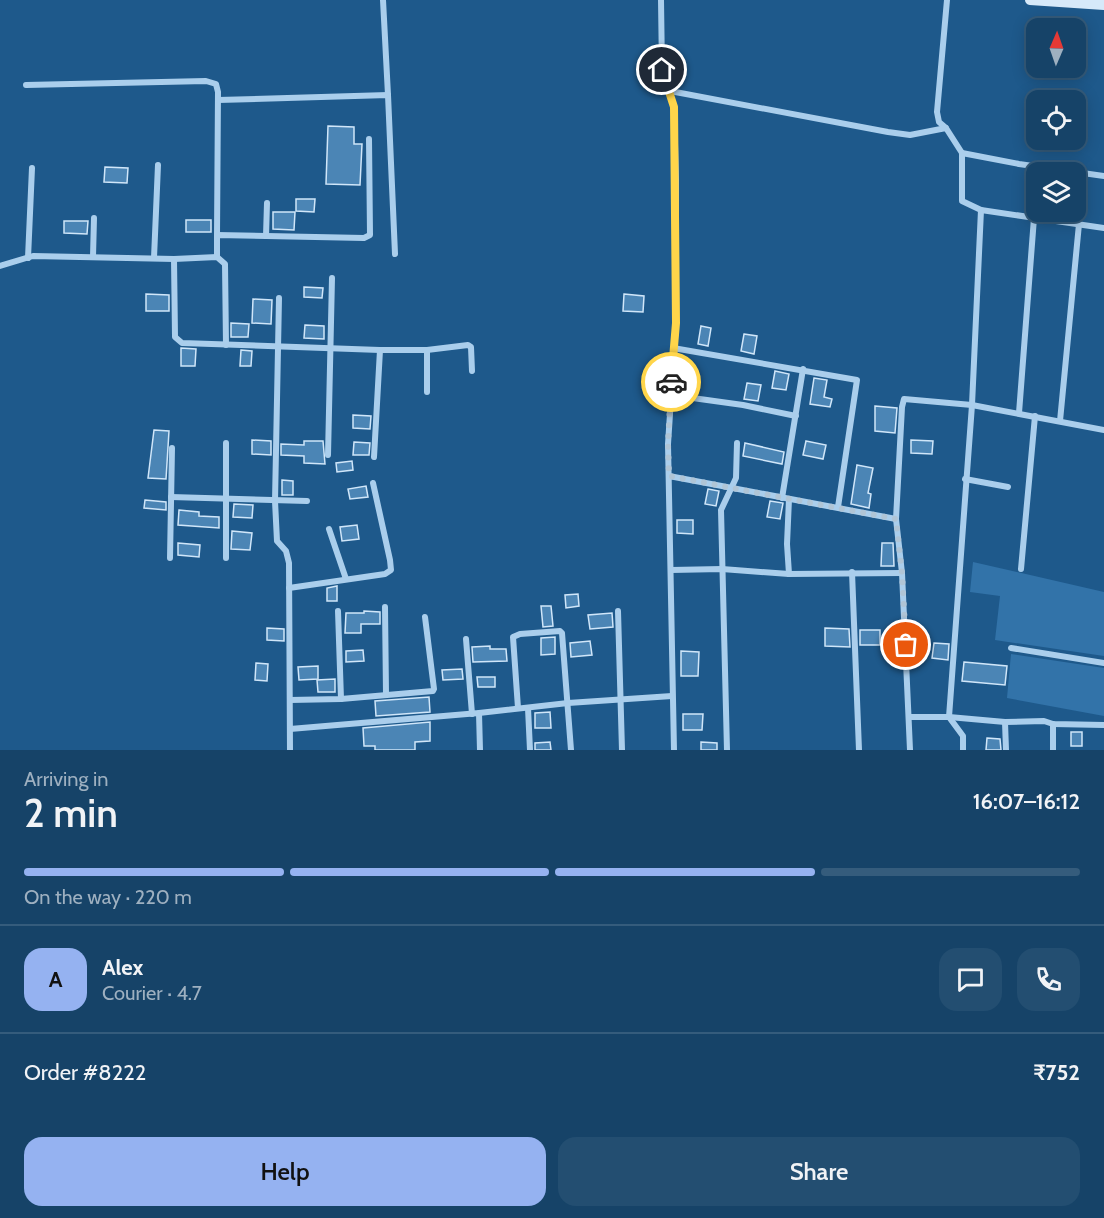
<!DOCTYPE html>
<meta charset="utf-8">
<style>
body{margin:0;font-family:Cabin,sans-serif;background:#234e71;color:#f1f3f6;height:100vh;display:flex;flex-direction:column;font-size:22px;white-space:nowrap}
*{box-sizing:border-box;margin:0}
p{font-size:20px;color:#9eb0c0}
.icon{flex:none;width:33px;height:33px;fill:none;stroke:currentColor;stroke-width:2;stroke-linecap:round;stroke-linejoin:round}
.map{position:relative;height:750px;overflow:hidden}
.drawer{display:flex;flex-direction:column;background:#164368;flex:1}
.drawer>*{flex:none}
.needle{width:39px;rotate:2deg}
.buttons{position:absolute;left:1026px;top:18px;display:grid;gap:12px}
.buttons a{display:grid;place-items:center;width:60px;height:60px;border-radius:12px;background:#164368;box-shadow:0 3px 15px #0003,0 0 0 2px #355c7c;font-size:30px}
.pin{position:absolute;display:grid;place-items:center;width:51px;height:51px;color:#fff;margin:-26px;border:3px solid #fff;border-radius:50%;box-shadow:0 2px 6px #0007}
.courier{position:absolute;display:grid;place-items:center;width:60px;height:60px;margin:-30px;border:4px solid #ffd54a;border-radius:50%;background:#fff;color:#222;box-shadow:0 2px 8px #0007}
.head em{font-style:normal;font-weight:600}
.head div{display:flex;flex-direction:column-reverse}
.head{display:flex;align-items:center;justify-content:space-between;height:102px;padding:0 24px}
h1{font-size:39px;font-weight:600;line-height:45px}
.bar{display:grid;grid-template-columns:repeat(4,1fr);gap:9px 6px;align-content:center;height:72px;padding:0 24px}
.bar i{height:8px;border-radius:4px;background:#355c7c}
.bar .active{background:#95b2f1}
.bar p{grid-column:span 4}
.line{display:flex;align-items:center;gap:15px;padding:0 24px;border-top:2px solid #355c7c}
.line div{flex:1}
.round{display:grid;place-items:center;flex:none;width:63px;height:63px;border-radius:18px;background:#234e71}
.action{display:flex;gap:12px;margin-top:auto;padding:12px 24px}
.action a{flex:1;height:69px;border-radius:18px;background:#95b2f1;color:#111;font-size:24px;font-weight:600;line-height:69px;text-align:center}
.action a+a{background:#234e71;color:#f1f3f6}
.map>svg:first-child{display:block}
.green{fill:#3273a9}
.building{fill:#4b85b5;stroke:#d0e6f9;stroke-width:1.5}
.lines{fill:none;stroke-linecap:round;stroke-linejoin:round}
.street{stroke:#aaceec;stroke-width:6}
.secondary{stroke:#d6e9f9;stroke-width:10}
.done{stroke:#b0c5d6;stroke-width:6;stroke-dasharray:0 10.8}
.route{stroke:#ffd54a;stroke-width:8}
</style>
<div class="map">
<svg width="1104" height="750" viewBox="0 0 1104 750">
<rect width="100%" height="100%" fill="#1e598b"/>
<g class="green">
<path d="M973,562L1104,592V656L995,640L1000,596L970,592Z"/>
<path d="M1011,654L1104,668V716L1007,698Z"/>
</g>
<g class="building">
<path d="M328,126L354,127V144H362L360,185L326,184Z"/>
<path d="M105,167L128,168L127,183L104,182Z"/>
<path d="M296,199H315L314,212L296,211Z"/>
<path d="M273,212H295L294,230L273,229Z"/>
<rect x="186" y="220" width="25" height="12"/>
<path d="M64,221H88L87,234L64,233Z"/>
<path d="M304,287L323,288L322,298L304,297Z"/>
<path d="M146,294L169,295V311H146Z"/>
<path d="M624,294L644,296L643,312L623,311Z"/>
<path d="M253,299L272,300L271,324L252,323Z"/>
<path d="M231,323L249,324L248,337H231Z"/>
<path d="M305,325L324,326V339L304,338Z"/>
<path d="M701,326L711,328L708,346L698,344Z"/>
<path d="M744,334L757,336L754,354L741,351Z"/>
<path d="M181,348L196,349L195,366H181Z"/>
<path d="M241,350L252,351L251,366H240Z"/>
<path d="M775,371L789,374L786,390L772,388Z"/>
<path d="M814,378L827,380L824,397L832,399L830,407L810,404Z"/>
<path d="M747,383L761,385L758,401L744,399Z"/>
<path d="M875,406L897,408L895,433L875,431Z"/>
<path d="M353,415L371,416L370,429L353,428Z"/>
<path d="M154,430L169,431L166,479L148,478Z"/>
<path d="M252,440L271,441V455L252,454Z"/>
<path d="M911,440L933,441L932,454L911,453Z"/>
<path d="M304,441H323L325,464L304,463V456L281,455V444L304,445Z"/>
<path d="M806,441L826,445L823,459L803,455Z"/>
<path d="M354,442L370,443L369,455H353Z"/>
<path d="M745,443L784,452L782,464L743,456Z"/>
<path d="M352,461L353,470L337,472L336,463Z"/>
<path d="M857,465L873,468L868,493L871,494L869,508L851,504Z"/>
<path d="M282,480L293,481V495H282Z"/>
<path d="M366,486L368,497L350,499L348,489Z"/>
<path d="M708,489L719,491L716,506L705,504Z"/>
<path d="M145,500L166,502V510L144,508Z"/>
<path d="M770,501L783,503L780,519L767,517Z"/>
<path d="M234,504L253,505L252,518L233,517Z"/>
<path d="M179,510L199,512V516L219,517V528L178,525Z"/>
<path d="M677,520H693V534L677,533Z"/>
<path d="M357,525L359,539L342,541L340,527Z"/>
<path d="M232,531L252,533L250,550L231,549Z"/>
<path d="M178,543L200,545L199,557L178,555Z"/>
<path d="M882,543H893L894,566H881Z"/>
<path d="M337,586V601H327V588Z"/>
<path d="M578,594L579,606L566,608L565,595Z"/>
<path d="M541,606H551L553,626L543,627Z"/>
<path d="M364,611L380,612V624H361V633H345L346,613H364Z"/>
<path d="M612,613L613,627L590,629L588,615Z"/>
<path d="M267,628L284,629V641L267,640Z"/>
<path d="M825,628L849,629L850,647L825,646Z"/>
<rect x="860" y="630" width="20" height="15"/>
<path d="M555,637V654L541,655V638Z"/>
<path d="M590,641L592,655L571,657L570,643Z"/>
<path d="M934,643L949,644L948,660L932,658Z"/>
<path d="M490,646V649H506L507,661L473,662L472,647Z"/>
<path d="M363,650L364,661L346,662V651Z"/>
<path d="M681,651L699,652L698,676H681Z"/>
<path d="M964,662L1007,666L1005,685L962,681Z"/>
<path d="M256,663L268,664L267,681L255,680Z"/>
<path d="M318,666V679L299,680L298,667Z"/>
<path d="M462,669L463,679L443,680L442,670Z"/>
<path d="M477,677H495V687H478Z"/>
<path d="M335,679V692H318L317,680Z"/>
<path d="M429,697L430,712L376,716L375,701Z"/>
<path d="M550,712L551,728H535V713Z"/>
<path d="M683,714H703L702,730H683Z"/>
<path d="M430,722V741L415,742V750H375V746H364L363,728Z"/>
<rect x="1071" y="732" width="11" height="14"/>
<path d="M987,738L1000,739L1001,750H986Z"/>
<path d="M550,742L551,750H535V743Z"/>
<path d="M701,742L717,743V750H701Z"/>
</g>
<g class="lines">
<g class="street">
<path d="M383,0L388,95"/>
<path d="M661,0L662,70L674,107L676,180V323L668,444L674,750"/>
<path d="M947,0L937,112L939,122L946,128L962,153V201L981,210L1104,228"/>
<path d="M26,85L206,81L216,84L218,92L217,235"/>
<path d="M670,91L888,132L910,135L946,128"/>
<path d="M218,100L388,95L395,254"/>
<path d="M962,153L1019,164L1104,176"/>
<path d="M266,236L267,203"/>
<path d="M93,257L94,218"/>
<path d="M217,257V235L364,238L370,235L369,139"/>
<path d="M28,258L32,168"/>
<path d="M154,258L158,165"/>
<path d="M174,259L175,337L182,343L380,350H427L468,345L471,347L472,371"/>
<path d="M0,266L33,256L174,259L217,257L225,264L226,345"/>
<path d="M279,298L275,501L277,541L286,551L289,563L290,750"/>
<path d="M673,348L857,380L838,507"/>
<path d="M427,392V350"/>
<path d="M671,395L743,405L796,416"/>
<path d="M1019,413L1034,218"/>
<path d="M1060,421L1079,224"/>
<path d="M226,443V558"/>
<path d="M328,455L332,278"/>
<path d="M374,457L380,350"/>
<path d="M669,476L896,519"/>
<path d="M965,479L1008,487"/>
<path d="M171,497L307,501"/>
<path d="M782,498L803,369"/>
<path d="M789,499L787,544L789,574"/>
<path d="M329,529L346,579"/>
<path d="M170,558L172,448"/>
<path d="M1021,569L1035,416"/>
<path d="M671,570L722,569L789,574L902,573"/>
<path d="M852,572L859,750"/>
<path d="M289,588L385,574L391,570L390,560L373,483"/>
<path d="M385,607L386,694"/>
<path d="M338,611L341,699"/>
<path d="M618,611L622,750"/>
<path d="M466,639L472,714"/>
<path d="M1011,648L1104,663"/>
<path d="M290,700L341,699L433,691L434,689L425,617"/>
<path d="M518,708L513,637L520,634L560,631L562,633L571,750"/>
<path d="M528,708L530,750"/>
<path d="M479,713L480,750"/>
<path d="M909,717H949L1005,722L1044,721L1053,724L1104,725"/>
<path d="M1005,722L1006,750"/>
<path d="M1053,724V750"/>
<path d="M290,729L479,713L568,703L672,696"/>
<path d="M727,750L721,510L736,478L737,443"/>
<path d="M910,750L902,573L896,519L902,407L904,399L972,405L1104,430"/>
<path d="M963,750V736L949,717L972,405L981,210"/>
</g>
<path class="secondary" d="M1030,0L1104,5"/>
</g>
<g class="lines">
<path class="done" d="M671,382L668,444L669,476L896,519L902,573L906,645"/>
<path class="route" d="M662,70L674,107L676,323L671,382"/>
</g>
</svg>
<div class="buttons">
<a><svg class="needle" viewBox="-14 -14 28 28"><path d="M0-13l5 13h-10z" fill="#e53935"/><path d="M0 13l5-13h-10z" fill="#9eb0c0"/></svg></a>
<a><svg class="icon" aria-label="locate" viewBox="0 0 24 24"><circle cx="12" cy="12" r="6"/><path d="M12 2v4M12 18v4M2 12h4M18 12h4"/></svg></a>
<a><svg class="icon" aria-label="layers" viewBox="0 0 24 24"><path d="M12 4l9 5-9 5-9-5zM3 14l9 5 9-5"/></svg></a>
</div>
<div class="pin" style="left:906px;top:645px;background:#ea580c"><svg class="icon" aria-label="bag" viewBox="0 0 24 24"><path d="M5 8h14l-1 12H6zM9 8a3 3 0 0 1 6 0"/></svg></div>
<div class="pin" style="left:662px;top:70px;background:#1f2937"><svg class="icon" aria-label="home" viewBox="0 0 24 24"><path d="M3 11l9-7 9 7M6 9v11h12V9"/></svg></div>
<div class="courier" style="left:671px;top:382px"><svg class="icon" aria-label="car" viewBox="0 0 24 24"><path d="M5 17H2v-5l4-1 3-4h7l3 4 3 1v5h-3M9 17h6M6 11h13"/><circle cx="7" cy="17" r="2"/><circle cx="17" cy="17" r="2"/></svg></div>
</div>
<section class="drawer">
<div class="head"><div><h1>2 min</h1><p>Arriving in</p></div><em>16:07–16:12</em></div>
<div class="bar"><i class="active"></i><i class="active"></i><i class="active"></i><i></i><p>On the way · 220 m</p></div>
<div class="line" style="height:108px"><b class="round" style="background:#95b2f1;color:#111">A</b><div><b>Alex</b><p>Courier · 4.7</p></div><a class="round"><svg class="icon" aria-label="chat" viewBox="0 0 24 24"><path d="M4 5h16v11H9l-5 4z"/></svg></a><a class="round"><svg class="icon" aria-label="phone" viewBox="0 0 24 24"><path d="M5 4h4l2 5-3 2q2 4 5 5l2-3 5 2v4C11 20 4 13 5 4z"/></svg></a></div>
<div class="line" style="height:78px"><div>Order #8222</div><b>₹752</b></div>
<div class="action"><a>Help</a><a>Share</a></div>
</section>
